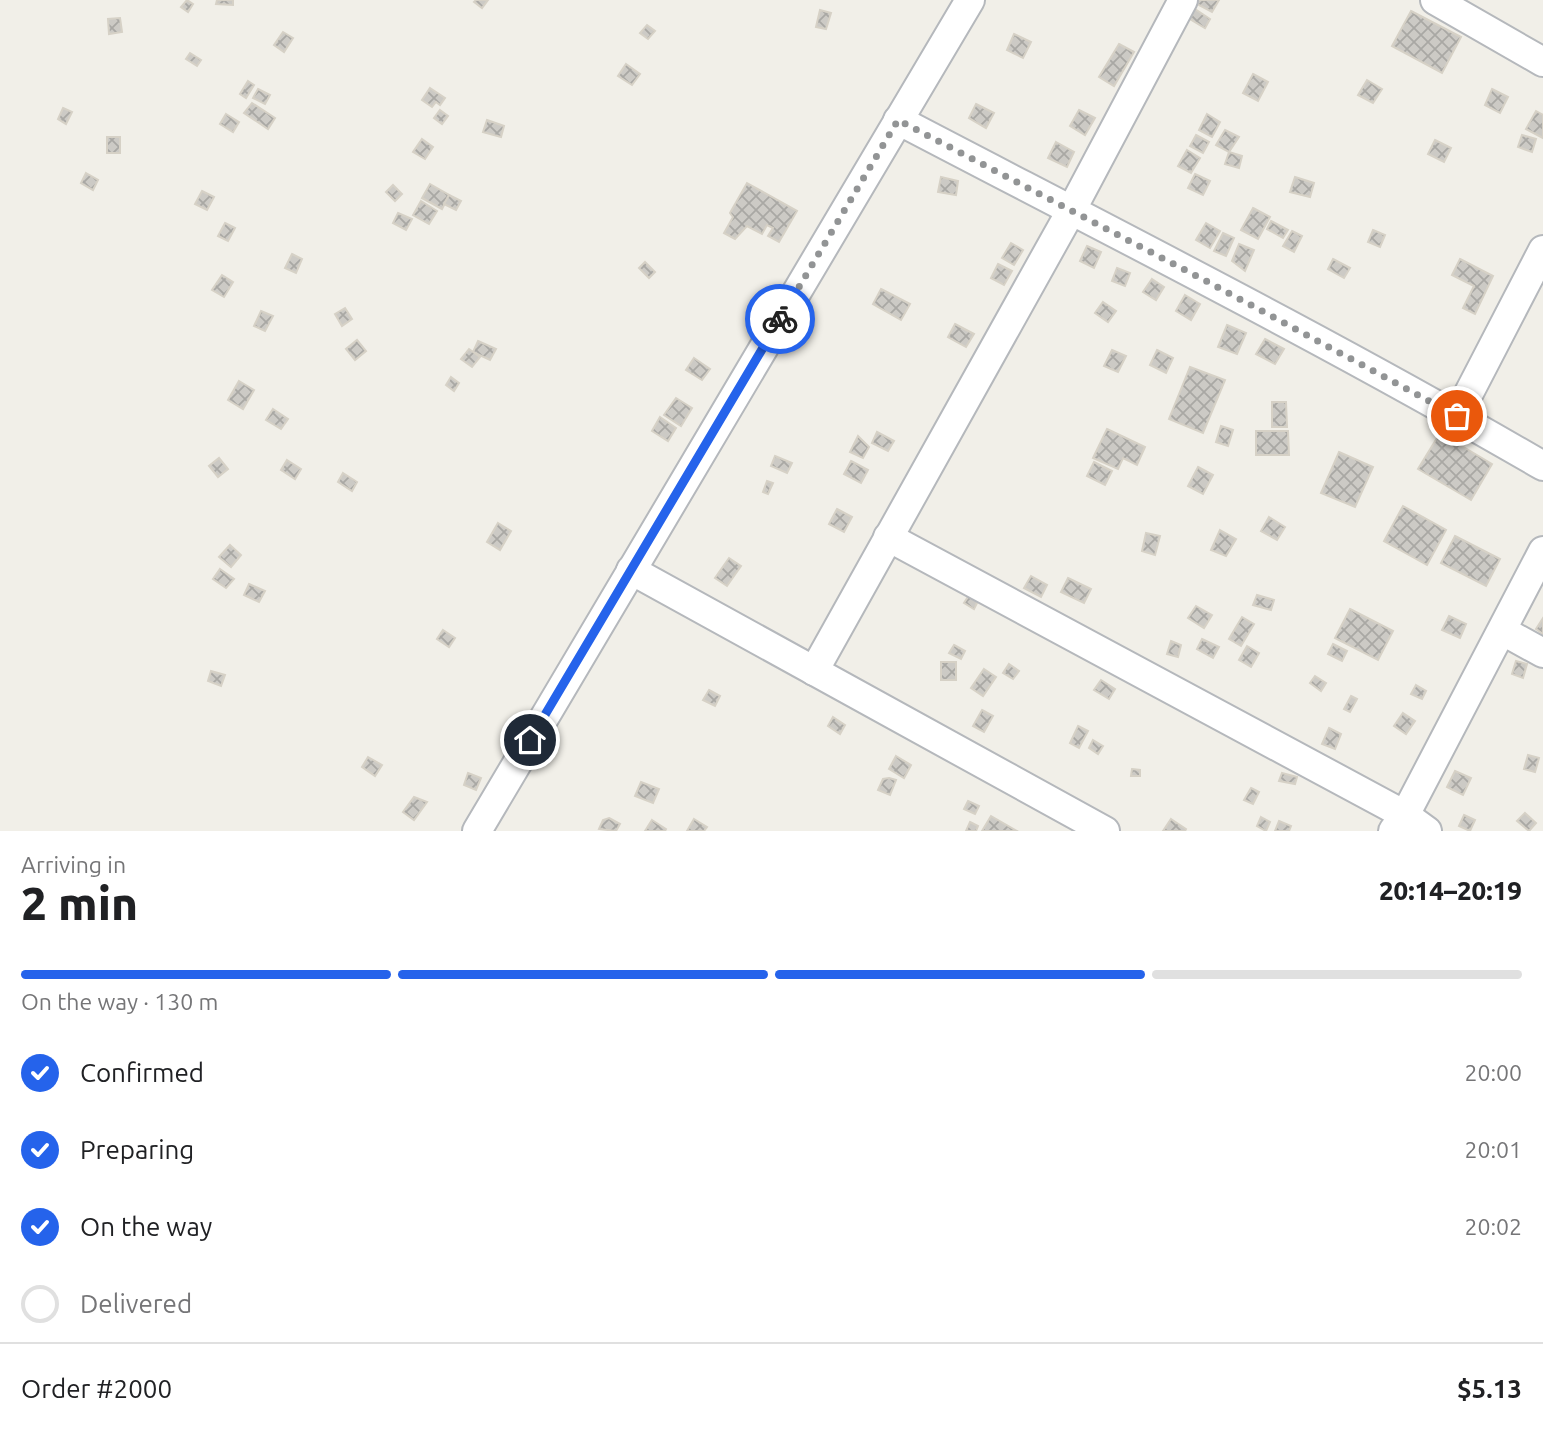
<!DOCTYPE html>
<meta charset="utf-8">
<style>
body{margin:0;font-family:Ubuntu,sans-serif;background:#f2f2f2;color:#202124;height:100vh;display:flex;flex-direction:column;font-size:26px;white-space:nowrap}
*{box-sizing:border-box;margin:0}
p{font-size:23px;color:#757577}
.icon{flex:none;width:38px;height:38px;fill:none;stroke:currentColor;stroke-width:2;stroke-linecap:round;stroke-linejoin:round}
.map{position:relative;height:831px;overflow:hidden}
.side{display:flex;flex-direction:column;background:#fff;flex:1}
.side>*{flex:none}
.pin{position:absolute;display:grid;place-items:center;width:60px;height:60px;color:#fff;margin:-30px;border:4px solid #fff;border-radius:50%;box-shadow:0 2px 7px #0007}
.courier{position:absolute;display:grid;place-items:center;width:70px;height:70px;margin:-35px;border:5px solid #2563eb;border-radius:50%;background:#fff;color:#222;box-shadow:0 2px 9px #0007}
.head em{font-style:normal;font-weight:800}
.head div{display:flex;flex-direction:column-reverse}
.head{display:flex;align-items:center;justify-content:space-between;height:119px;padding:0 21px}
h1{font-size:46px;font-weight:800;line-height:52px}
.bar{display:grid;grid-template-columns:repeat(4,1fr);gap:10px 7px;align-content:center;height:84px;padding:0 21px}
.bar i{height:9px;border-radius:5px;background:#e0e0e0}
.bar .selected{background:#2563eb}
.bar p{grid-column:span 4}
.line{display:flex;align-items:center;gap:18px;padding:0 21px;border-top:2px solid #e0e0e0}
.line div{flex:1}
ol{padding:0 21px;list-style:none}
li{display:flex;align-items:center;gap:21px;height:77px}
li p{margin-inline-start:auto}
li .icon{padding:7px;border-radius:50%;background:#2563eb;color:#fff;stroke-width:4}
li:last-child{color:#757577}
li i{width:38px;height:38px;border:4px solid #e0e0e0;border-radius:50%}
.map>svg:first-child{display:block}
.building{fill:url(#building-cross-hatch);stroke:#d6d1c6;stroke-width:2}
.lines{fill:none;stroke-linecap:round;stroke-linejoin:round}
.minor-casing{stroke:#b5b8bc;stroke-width:32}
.minor{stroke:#fff;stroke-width:28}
.done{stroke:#929495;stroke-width:7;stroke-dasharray:0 12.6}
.route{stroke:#2563eb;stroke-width:9}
</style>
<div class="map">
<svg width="1543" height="831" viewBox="0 0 1543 831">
<defs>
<pattern id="building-cross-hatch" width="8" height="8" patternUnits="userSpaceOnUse" patternTransform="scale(1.75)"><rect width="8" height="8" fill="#cccac5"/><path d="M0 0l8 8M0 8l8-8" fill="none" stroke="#a9a8a4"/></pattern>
</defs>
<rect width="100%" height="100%" fill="#f1efe8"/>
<g class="building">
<path d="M187,0L193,4L188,12L181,7Z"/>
<path d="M217,0H233V5L216,4Z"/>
<path d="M476,0H488L482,8L474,2Z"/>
<path d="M1193,0H1219L1212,12L1193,2Z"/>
<path d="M1195,9L1210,19L1205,28L1190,19Z"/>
<path d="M820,10L831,13L826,29L816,27Z"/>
<path d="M1411,11L1461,37L1442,73L1392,46Z"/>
<path d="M120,18L122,32L109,34L108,19Z"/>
<path d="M647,25L655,31L648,39L640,33Z"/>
<path d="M283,32L293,38L284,52L274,45Z"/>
<path d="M1014,34L1031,42L1023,58L1007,50Z"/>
<path d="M1119,44L1134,52L1114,86L1099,77Z"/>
<path d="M190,53L201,60L197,66L186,59Z"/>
<path d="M626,64L640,74L632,85L618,76Z"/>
<path d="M1253,74L1268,82L1258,101L1243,93Z"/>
<path d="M1367,80L1382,89L1373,103L1358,95Z"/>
<path d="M248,81L254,85L246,98L240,94Z"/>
<path d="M430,88L445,98L440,105L436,102L432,107L422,100Z"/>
<path d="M258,89L270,95L265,104L253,98Z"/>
<path d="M1492,89L1508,97L1500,113L1485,105Z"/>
<path d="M252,103L275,118L268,129L244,113Z"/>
<path d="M976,104L994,113L986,128L969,118Z"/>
<path d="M63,108L72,112L66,124L58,119Z"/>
<path d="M440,110L448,116L442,124L434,118Z"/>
<path d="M1079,110L1095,118L1085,135L1070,126Z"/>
<path d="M1536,111L1543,115V138L1526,129Z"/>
<path d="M226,114L239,122L233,132L220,124Z"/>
<path d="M1207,114L1220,122L1212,137L1199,130Z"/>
<path d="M487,120L504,126L501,137L483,132Z"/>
<path d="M1225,130L1239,137L1229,152L1216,145Z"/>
<path d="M1196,135L1209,142L1203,153L1190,146Z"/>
<path d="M1522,135L1536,139L1532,152L1518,147Z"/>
<rect x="107" y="137" width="13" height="16"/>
<path d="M422,139L433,147L425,159L413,152Z"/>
<path d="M1435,140L1451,148L1444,162L1428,154Z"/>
<path d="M1056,142L1074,152L1067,167L1048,158Z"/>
<path d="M1187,150L1200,158L1191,173L1178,166Z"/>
<path d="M1229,152L1242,156L1239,168L1225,164Z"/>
<path d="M86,173L98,180L93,190L81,183Z"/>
<path d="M1195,174L1210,181L1203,195L1188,188Z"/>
<path d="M941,177L958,181L956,195L938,192Z"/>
<path d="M1295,177L1314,183L1310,197L1290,192Z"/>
<path d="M747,183L797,211L779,242L768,236L773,228L767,225L762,234L747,226L735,239L724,233L733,217L730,213Z"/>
<path d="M430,184L449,195L442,209L422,198Z"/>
<path d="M393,185L402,194L395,201L386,192Z"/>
<path d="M202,191L214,197L207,210L195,204Z"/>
<path d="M449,195L461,201L456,210L444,204Z"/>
<path d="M421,201L437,211L429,224L413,215Z"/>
<path d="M1253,208L1270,217L1258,239L1241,230Z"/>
<path d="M398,213L412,219L406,230L393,223Z"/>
<path d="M1271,221L1288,230L1283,238L1267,229Z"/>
<path d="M225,223L235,228L228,241L218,236Z"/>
<path d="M1206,223L1220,231L1210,248L1196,240Z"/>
<path d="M1373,230L1385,235L1380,247L1368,242Z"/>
<path d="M1292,231L1302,236L1294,252L1283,246Z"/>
<path d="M1223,233L1234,238L1226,256L1214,251Z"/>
<path d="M1011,243L1023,250L1014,265L1002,258Z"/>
<path d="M1239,244L1254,250L1245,271L1232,261Z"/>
<path d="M1087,246L1101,252L1094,268L1080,261Z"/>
<path d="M292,254L302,259L296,273L285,268Z"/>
<path d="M1333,259L1350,268L1344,278L1328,269Z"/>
<path d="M1460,259L1493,276L1475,314L1463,308L1474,286L1452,275Z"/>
<path d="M645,262L655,272L649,278L639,268Z"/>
<path d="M998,264L1012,271L1004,285L991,278Z"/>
<path d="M1117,268L1130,273L1125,286L1112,281Z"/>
<path d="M222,275L233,282L224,297L212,290Z"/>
<path d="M1152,279L1164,287L1156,300L1143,292Z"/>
<path d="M881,289L910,304L901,320L873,304Z"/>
<path d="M1185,295L1200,304L1191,320L1176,311Z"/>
<path d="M1103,302L1116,311L1108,322L1095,313Z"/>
<path d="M345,308L352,319L342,326L335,314Z"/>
<path d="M261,311L273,316L265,331L254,326Z"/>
<path d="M955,324L974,334L966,347L948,337Z"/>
<path d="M1227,325L1246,333L1237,354L1218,347Z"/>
<path d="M1265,339L1284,349L1275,364L1256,354Z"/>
<path d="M357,340L366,351L355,360L346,349Z"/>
<path d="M478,341L496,349L490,360L473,352Z"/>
<path d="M469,349L480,357L472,367L461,359Z"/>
<path d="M1112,350L1126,356L1118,372L1104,366Z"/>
<path d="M1157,350L1173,358L1166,373L1150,365Z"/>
<path d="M694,358L710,369L702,380L686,370Z"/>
<path d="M1190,367L1225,380L1203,433L1169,419Z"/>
<path d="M451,377L459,383L454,391L446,385Z"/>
<path d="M239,381L254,390L243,409L228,400Z"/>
<path d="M676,398L692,408L681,426L664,415Z"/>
<path d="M1272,402H1286L1287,427H1272Z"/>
<path d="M273,409L288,419L281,429L266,420Z"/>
<path d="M660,417L676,428L668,441L652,431Z"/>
<path d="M1221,426L1233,430L1228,446L1216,442Z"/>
<path d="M1107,429L1145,447L1137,465L1123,458L1118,469L1093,458Z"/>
<path d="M1256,431H1288L1289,455H1256Z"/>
<path d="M877,432L894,441L888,451L872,443Z"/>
<path d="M1440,433L1492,464L1471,500L1418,469Z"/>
<path d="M858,436L869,447L863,458L850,452Z"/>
<path d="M1339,452L1373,467L1355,507L1321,493Z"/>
<path d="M775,456L792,463L787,473L771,466Z"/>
<path d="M219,458L228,469L218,477L209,466Z"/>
<path d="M287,460L301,469L295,479L281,470Z"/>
<path d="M851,461L868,470L861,483L844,474Z"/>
<path d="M1094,462L1112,471L1105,485L1087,476Z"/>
<path d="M1198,467L1213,475L1203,494L1188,486Z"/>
<path d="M343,473L357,482L352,491L338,482Z"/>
<path d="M767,481L773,483L768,494L763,492Z"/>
<path d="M1403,506L1446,530L1427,565L1384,541Z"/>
<path d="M837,509L852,517L844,532L829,524Z"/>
<path d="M1269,517L1285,527L1277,540L1261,531Z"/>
<path d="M498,523L511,531L500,550L487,542Z"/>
<path d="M1220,530L1236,539L1226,556L1211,550Z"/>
<path d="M1146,533L1160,536L1155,555L1142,551Z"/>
<path d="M1455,536L1500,559L1486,586L1441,563Z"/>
<path d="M230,545L241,555L231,567L219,557Z"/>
<path d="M729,558L741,566L727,586L715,578Z"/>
<path d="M220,569L234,579L226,588L213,579Z"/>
<path d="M1031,576L1047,585L1041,597L1024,588Z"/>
<path d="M1068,578L1091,589L1084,603L1061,592Z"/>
<path d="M249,584L265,591L259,602L244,595Z"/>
<path d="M971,592L980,597L974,609L964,603Z"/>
<path d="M1257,595L1274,600L1271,610L1253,605Z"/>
<path d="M1196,606L1212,615L1204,628L1188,618Z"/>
<path d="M1350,609L1393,631L1378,660L1335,638Z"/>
<path d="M1449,616L1466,624L1460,638L1442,630Z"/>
<path d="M1242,617L1254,624L1241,646L1229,639Z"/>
<path d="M1543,618V634L1536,629Z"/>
<path d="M443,630L455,638L449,647L437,639Z"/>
<path d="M1202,639L1219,647L1213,658L1197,649Z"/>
<path d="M1171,641L1181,645L1178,657L1167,654Z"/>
<path d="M1333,644L1347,651L1342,661L1328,654Z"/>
<path d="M954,645L965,651L961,659L949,653Z"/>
<path d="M1247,646L1259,653L1251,667L1239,660Z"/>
<path d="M1516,661L1527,664L1523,678L1512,674Z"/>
<rect x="941" y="662" width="15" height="18"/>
<path d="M1009,664L1019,671L1013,679L1003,673Z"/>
<path d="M984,669L996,677L983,696L971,688Z"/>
<path d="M211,671L225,675L221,686L208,681Z"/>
<path d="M1315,676L1326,683L1321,691L1310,683Z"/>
<path d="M1101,680L1115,689L1109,699L1094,690Z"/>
<path d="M1416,685L1426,691L1422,699L1411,694Z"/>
<path d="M709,690L720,696L715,706L703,700Z"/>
<path d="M1351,696L1357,699L1350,712L1344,709Z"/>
<path d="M982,710L993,716L984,732L973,726Z"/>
<path d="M1403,713L1415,721L1406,734L1394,726Z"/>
<path d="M833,717L845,725L840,734L828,726Z"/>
<path d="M1078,726L1088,731L1079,748L1070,743Z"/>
<path d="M1329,728L1341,734L1335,749L1322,744Z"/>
<path d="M1093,740L1103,746L1098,754L1089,748Z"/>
<path d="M1528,755L1539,758L1535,772L1524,769Z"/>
<path d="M896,756L911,765L904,778L889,769Z"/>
<path d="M368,757L382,765L375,776L362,767Z"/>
<path d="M1132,769L1140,770V776H1131Z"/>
<path d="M1455,771L1471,778L1463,795L1447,787Z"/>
<path d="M468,773L481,778L476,790L464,785Z"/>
<path d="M1282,773L1297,777L1295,784L1279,781Z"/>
<path d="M889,778L896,780L890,795L878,790L883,779Z"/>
<path d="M641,782L659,789L653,803L635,796Z"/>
<path d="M1251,788L1259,792L1253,804L1244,800Z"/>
<path d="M414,797L427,802L414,820L403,812Z"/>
<path d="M968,801L979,806L975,814L964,809Z"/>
<path d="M1525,813L1536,823L1529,831L1517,821Z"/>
<path d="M1464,815L1475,820L1470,831L1459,826Z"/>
<path d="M991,816L1017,831H982Z"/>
<path d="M1261,817L1270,822L1266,831L1257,826Z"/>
<path d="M609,818L620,824L616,831L599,829L603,820Z"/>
<path d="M694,819L707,827L704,831H687Z"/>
<path d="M1171,819L1186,829L1185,831H1163Z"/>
<path d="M652,820L666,829L665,831H645Z"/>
<path d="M1279,821L1291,826L1289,831H1275Z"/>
<path d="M970,822L978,826L976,831H966Z"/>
</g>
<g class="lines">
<defs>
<g id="minor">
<path d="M1435,0L1543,62"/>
<path d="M898,120C1114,233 1332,343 1543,466"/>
<path d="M1457,416L1543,250"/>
<path d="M888,537L1405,815L1427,831"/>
<path d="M631,570L1105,831"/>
<path d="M1503,631L1543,653"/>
<path d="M814,671L1071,211L1183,0"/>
<path d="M477,831L970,0"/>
<path d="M1393,831L1405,815L1543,551"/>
</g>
</defs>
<use href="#minor" class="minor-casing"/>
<use href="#minor" class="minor"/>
</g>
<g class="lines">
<path class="done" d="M780,319L898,120L1210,283L1457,416"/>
<path class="route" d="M530,740L780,319"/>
</g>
</svg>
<div class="pin" style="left:1457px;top:416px;background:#ea580c"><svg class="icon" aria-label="bag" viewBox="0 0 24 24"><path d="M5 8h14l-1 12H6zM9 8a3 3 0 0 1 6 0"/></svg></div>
<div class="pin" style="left:530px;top:740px;background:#1f2937"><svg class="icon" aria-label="home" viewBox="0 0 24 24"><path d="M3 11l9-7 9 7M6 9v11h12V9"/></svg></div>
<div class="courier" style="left:780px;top:319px"><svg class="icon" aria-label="bike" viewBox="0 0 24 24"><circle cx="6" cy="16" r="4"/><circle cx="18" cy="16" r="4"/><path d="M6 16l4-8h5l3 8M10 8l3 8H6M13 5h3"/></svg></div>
</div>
<section class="side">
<div class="head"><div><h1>2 min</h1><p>Arriving in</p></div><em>20:14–20:19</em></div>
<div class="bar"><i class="selected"></i><i class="selected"></i><i class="selected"></i><i></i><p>On the way · 130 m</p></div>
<ol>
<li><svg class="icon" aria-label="check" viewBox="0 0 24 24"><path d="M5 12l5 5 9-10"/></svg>Confirmed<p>20:00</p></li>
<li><svg class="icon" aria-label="check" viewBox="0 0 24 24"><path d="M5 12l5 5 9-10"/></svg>Preparing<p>20:01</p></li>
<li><svg class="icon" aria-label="check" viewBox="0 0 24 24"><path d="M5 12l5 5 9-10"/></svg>On the way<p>20:02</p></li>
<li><i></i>Delivered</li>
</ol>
<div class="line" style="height:91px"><div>Order #2000</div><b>$5.13</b></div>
</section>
